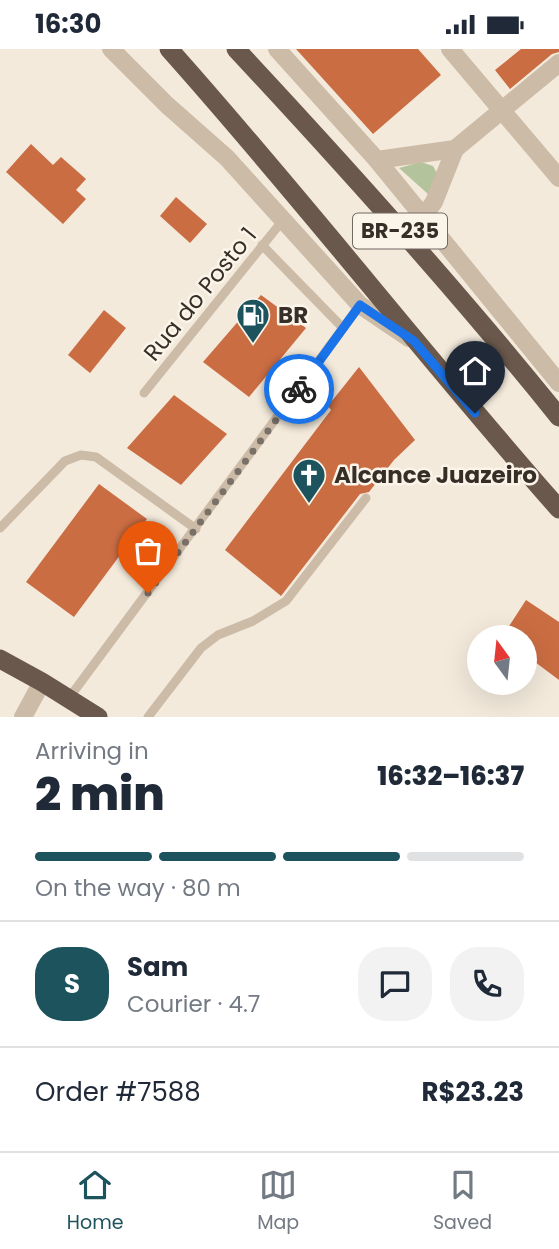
<!DOCTYPE html>
<meta charset="utf-8">
<style>
body{margin:0;font-family:Poppins,sans-serif;background:#f2f2f3;color:#1f2937;height:100vh;display:flex;flex-direction:column;font-size:26px;white-space:nowrap}
*{box-sizing:border-box;margin:0}
p{font-size:23px;color:#747a83}
.icon{flex:none;width:38px;height:38px;fill:none;stroke:currentColor;stroke-width:2;stroke-linecap:round;stroke-linejoin:round}
.map{position:relative;height:668px;overflow:hidden}
.side{display:flex;flex-direction:column;background:#fff;flex:1}
.side>*{flex:none}
.needle{width:46px;rotate:345deg}
.tools{position:absolute;left:467px;top:576px;display:grid;gap:14px}
.tools a{display:grid;place-items:center;width:70px;height:70px;border-radius:50%;background:#fff;box-shadow:0 7px 28px #0002;font-size:35px}
.pin{position:absolute;display:grid;place-items:center;width:60px;height:60px;color:#fff;margin:-72px -30px;border-radius:50% 50% 50% 0;rotate:-45deg;box-shadow:0 0 7px #0007}
.pin .icon{rotate:45deg}
.courier{position:absolute;display:grid;place-items:center;width:70px;height:70px;margin:-35px;border:5px solid #1a73e8;border-radius:50%;background:#fff;color:#222;box-shadow:0 2px 9px #0007}
.overview em{font-style:normal;font-weight:800}
.overview div{display:flex;flex-direction:column-reverse}
.overview{display:flex;align-items:center;justify-content:space-between;height:119px;padding:0 35px}
h1{font-size:46px;font-weight:800;line-height:52px}
.bar{display:grid;grid-template-columns:repeat(4,1fr);gap:10px 7px;align-content:center;height:84px;padding:0 35px}
.bar i{height:9px;border-radius:5px;background:#e0e1e3}
.bar .selected{background:#1c535c}
.bar p{grid-column:span 4}
.line{display:flex;align-items:center;gap:18px;padding:0 35px;border-top:2px solid #e0e1e3}
.line div{flex:1}
.round{display:grid;place-items:center;flex:none;width:74px;height:74px;border-radius:28px;background:#f2f2f3}
.status{display:flex;justify-content:space-between;align-items:center;height:49px;padding:0 35px;background:#fff;direction:ltr}
.status svg{height:19px;fill:currentColor}
.tabs{display:flex;justify-content:space-around;align-items:center;height:98px;border-top:2px solid #e0e1e3;background:#fff;font-size:19px;color:#747a83}
.tabs a{display:grid;justify-items:center;gap:4px}
.tabs .selected{color:#1c535c}
.map>svg:first-child{display:block}
.green{fill:#b3c39b}
.building{fill:#cb6d43}
.lines{fill:none;stroke-linecap:round;stroke-linejoin:round}
.service{stroke:#ccbba7;stroke-width:9}
.minor{stroke:#ccbba7;stroke-width:18}
.tertiary{stroke:#ccbba7;stroke-width:18}
.trunk{stroke:#6a584c;stroke-width:19}
.done{stroke:#797067;stroke-width:7;stroke-dasharray:0 12.6}
.route{stroke:#1a73e8;stroke-width:9}
.labels{text-anchor:middle;stroke-width:5;stroke-linejoin:round;paint-order:stroke}
.shield{fill:#faf4e9;stroke:#726962;stroke-width:2}
.shield-label{font-size:21px;font-weight:bold;fill:#382e28}
.street-label{font-size:23px;fill:#382e28;stroke:#faf4e9}
.poi-label{font-size:23px;font-weight:bold;fill:#382e28;stroke:#faf4e9;text-anchor:start}
</style>
<div class="status"><b>16:30</b><svg viewBox="0 0 49 12"><path d="M0 12V9h3v3zM5 12V6h3v6zM10 12V3h3v9zM15 12V0h3v12zM26 1h20v11H26zM47 4h2v5h-2z"/></svg></div>
<div class="map">
<svg width="559" height="668" viewBox="0 0 559 668">
<rect width="100%" height="100%" fill="#f3eadc"/>
<path class="green" d="M421,113L433,117L437,124L428,145L399,119Z"/>
<g class="building">
<path d="M296,0H418L441,26L373,85Z"/>
<path d="M521,0H559V3L552,5L510,40L495,21Z"/>
<path d="M31,95L53,116L61,108L86,130L76,141L86,150L63,175L6,123Z"/>
<path d="M176,148L207,175L190,194L160,167Z"/>
<path d="M261,246L306,279L249,348L203,313Z"/>
<path d="M104,261L126,279L90,324L68,306Z"/>
<path d="M359,318L415,391L394,411L369,443L360,445L281,547L225,501L331,361L328,357Z"/>
<path d="M174,346L227,385L181,436L127,399Z"/>
<path d="M99,435L147,470L74,568L26,533Z"/>
<path d="M526,551L559,573V631L535,613L525,628V588H502Z"/>
</g>
<g class="lines">
<g class="service">
<path d="M262,196L343,279"/>
<path d="M144,344L283,171"/>
<path d="M0,479L65,412L81,406L96,408L196,480"/>
<path d="M69,649L360,256"/>
<path d="M148,668L201,599L218,586L253,572L286,552L366,449"/>
</g>
<g class="minor">
<path d="M111,0L167,56L227,109L360,256L409,289"/>
<path d="M277,0L377,111L559,334"/>
<path d="M450,0L559,129"/>
</g>
<g class="tertiary">
<path d="M377,111L455,100L559,14"/>
<path d="M423,168L434,153L455,100"/>
<path d="M23,668L42,633"/>
</g>
<g class="trunk">
<path d="M169,0C303,150 426,309 559,460"/>
<path d="M236,0C347,119 457,241 559,368"/>
<path d="M0,610L42,633L98,668"/>
</g>
</g>
<g class="lines">
<path class="done" d="M148,544L299,340"/>
<path class="route" d="M299,340L360,256L414,292L475,364"/>
</g>
<defs>
<symbol id="fuel-pin" viewBox="-11 -11 22 30"><path d="M0 17L-7.5 6A9.5 9.5 0 1 1 7.5 6Z" fill="#1c535c" stroke="#faf4e9"/><path d="M-5.5-6h7V0h2V4h1.3V-2.5L3-4.5l.8-.8L6-3V5H2.5V1h-1V6h-7ZM-4.2-4.7v3.2H.2V-4.7Z" fill="#fff"/></symbol>
<symbol id="church-pin" viewBox="-11 -11 22 30"><path d="M0 17L-7.5 6A9.5 9.5 0 1 1 7.5 6Z" fill="#1c535c" stroke="#faf4e9"/><path d="M-1.2-6h2.4v3.5h3.3v2.4h-3.3V6h-2.4V-.1h-3.3v-2.4h3.3Z" fill="#fff"/></symbol>
</defs>
<g fill-rule="evenodd">
<use href="#fuel-pin" x="234" y="247" width="38" height="52"/>
<use href="#church-pin" x="290" y="407" width="38" height="52"/>
</g>
<g class="labels">
<rect class="shield" x="353" y="164.5" width="94" height="35" rx="5"/>
<g class="shield-label">
<text x="400" y="189">BR-235</text>
</g>
<g class="street-label">
<text transform="translate(200 245) rotate(-51)" y="8">Rua do Posto 1</text>
</g>
<g class="poi-label">
<text x="278" y="274">BR</text>
<text x="334" y="434">Alcance Juazeiro</text>
</g>
</g>
</svg>
<div class="tools">
<a><svg class="needle" viewBox="-14 -14 28 28"><path d="M0-13l5 13h-10z" fill="#e53935"/><path d="M0 13l5-13h-10z" fill="#747a83"/></svg></a>
</div>
<div class="pin" style="left:148px;top:544px;background:#ea580c"><svg class="icon" aria-label="bag" viewBox="0 0 24 24"><path d="M5 8h14l-1 12H6zM9 8a3 3 0 0 1 6 0"/></svg></div>
<div class="pin" style="left:475px;top:364px;background:#1f2937"><svg class="icon" aria-label="home" viewBox="0 0 24 24"><path d="M3 11l9-7 9 7M6 9v11h12V9"/></svg></div>
<div class="courier" style="left:299px;top:340px"><svg class="icon" aria-label="bike" viewBox="0 0 24 24"><circle cx="6" cy="16" r="4"/><circle cx="18" cy="16" r="4"/><path d="M6 16l4-8h5l3 8M10 8l3 8H6M13 5h3"/></svg></div>
</div>
<section class="side">
<div class="overview"><div><h1>2 min</h1><p>Arriving in</p></div><em>16:32–16:37</em></div>
<div class="bar"><i class="selected"></i><i class="selected"></i><i class="selected"></i><i></i><p>On the way · 80 m</p></div>
<div class="line" style="height:126px"><b class="round" style="background:#1c535c;color:#fff">S</b><div><b>Sam</b><p>Courier · 4.7</p></div><a class="round"><svg class="icon" aria-label="chat" viewBox="0 0 24 24"><path d="M4 5h16v11H9l-5 4z"/></svg></a><a class="round"><svg class="icon" aria-label="phone" viewBox="0 0 24 24"><path d="M5 4h4l2 5-3 2q2 4 5 5l2-3 5 2v4C11 20 4 13 5 4z"/></svg></a></div>
<div class="line" style="height:91px"><div>Order #7588</div><b>R$23.23</b></div>
</section>
<nav class="tabs">
<a class="selected"><svg class="icon" aria-label="home" viewBox="0 0 24 24"><path d="M3 11l9-7 9 7M6 9v11h12V9"/></svg>Home</a>
<a><svg class="icon" aria-label="map" viewBox="0 0 24 24"><path d="M3 6l6-2 6 2 6-2v14l-6 2-6-2-6 2zM9 4v14M15 6v14"/></svg>Map</a>
<a><svg class="icon" aria-label="saved" viewBox="0 0 24 24"><path d="M7 4h10v16l-5-4-5 4z"/></svg>Saved</a>
</nav>
